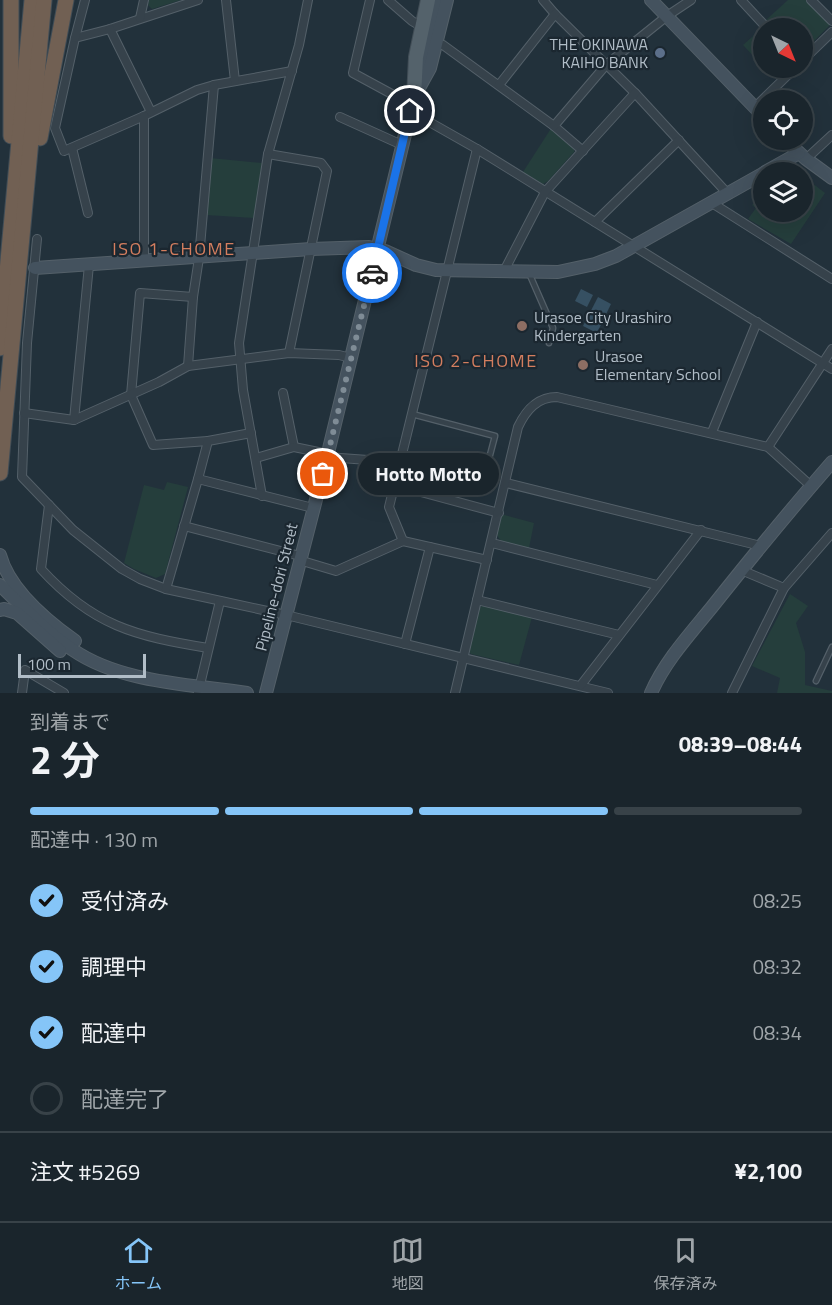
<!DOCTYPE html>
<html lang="ja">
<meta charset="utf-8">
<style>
body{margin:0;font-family:"Titillium Web","Noto Sans JP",sans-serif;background:#273138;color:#f1f3f6;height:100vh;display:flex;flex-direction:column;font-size:22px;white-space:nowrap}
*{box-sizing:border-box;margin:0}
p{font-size:20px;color:#9fa5a9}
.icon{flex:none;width:33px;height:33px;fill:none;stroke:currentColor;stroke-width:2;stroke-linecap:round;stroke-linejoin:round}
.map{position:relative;height:693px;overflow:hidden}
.details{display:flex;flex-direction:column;background:#1a252c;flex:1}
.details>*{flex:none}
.needle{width:39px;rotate:137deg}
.fabs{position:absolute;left:753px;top:18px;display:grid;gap:12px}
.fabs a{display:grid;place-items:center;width:60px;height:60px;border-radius:50%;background:#1a252c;box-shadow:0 6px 24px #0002,0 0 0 2px #384248;font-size:30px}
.scale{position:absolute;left:18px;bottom:15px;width:128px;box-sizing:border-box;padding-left:6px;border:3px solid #b1bdc7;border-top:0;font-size:16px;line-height:21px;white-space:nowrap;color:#b1bdc7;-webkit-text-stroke:4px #1b2730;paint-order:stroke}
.pin{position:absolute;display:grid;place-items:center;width:51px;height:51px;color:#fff;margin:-26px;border:3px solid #fff;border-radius:50%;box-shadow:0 2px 6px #0007}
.courier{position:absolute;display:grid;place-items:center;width:60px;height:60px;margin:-30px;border:4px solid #1a73e8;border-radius:50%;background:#fff;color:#222;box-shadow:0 2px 8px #0007}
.bubble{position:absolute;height:42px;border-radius:21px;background:#1a252c;box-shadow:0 6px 24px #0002,0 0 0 2px #384248;font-size:20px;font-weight:700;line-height:42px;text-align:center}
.summary em{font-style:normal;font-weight:700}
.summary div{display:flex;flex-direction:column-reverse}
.summary{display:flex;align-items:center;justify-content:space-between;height:102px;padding:0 30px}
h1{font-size:39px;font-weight:700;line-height:45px}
.bar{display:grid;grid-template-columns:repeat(4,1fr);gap:9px 6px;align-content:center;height:72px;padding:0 30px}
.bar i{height:8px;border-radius:4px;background:#384248}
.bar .active{background:#85c5f8}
.bar p{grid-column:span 4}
.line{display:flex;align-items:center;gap:15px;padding:0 30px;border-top:2px solid #384248}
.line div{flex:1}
ol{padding:0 30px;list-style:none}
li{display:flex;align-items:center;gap:18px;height:66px}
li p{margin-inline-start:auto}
li .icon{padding:6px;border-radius:50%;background:#85c5f8;color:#111;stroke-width:4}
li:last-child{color:#9fa5a9}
li i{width:33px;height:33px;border:3px solid #384248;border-radius:50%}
.tabs{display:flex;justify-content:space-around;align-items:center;height:84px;border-top:2px solid #384248;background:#1a252c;font-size:16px;color:#9fa5a9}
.tabs a{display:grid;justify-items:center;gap:3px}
.tabs .active{color:#85c5f8}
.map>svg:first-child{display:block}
.green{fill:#253e3c}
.water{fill:#365062}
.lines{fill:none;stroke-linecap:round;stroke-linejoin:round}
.lane-casing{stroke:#546069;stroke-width:7}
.street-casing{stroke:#546069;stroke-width:10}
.secondary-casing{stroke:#546069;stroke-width:14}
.primary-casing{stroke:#424e57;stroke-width:16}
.highway-casing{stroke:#414d56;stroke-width:17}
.lane{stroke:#36424b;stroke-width:4.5}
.street{stroke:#36424b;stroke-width:8}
.secondary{stroke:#44525e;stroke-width:12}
.primary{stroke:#54626b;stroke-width:14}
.highway{stroke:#716053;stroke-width:15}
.done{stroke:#7f8c96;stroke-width:6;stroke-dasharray:0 10.8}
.route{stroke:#1a73e8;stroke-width:8}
.service-dot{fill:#5c6f8a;stroke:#1b2730;stroke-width:2}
.education-dot{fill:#8d6e63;stroke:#1b2730;stroke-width:2}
.labels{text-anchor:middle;stroke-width:4.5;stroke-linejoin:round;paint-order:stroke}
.poi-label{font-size:16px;fill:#b1bdc7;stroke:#1b2730;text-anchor:start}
.street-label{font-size:16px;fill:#b1bdc7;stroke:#1b2730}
.neighbourhood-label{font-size:18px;letter-spacing:1.5px;fill:#d47e5f;stroke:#1b2730}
</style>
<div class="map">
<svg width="832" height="693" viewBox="0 0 832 693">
<rect width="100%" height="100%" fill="#22313b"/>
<g class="green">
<path d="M149,0H181L152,9L148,5Z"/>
<path d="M788,0H806L830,25L803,52L802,28H773L766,20Z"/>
<path d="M760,30L763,33L764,58L759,62L743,45Z"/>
<path d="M552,127L574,146V152L548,181L543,184L523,172Z"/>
<path d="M210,158L262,163L254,218L206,215Z"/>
<path d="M803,176L825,193L791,244L748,219L756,208L752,205L763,195L764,212H802Z"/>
<path d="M167,482L188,487L165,574L156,578L134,569L124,563L144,485L164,490Z"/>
<path d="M501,514L534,523L529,548L501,541L496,534Z"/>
<path d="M790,594L808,606L796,623L805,652V685L832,691V693H777L780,678L752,666Z"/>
<path d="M484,605L532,617L519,665L471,654L468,650L479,608Z"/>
</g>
<g class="water">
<path d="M581,289L593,295L587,307L575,301Z"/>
<path d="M598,297L611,304L597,333L583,326Z"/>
</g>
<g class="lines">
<defs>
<g id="lane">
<path d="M529,273L553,328L549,343"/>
<path d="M412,414L495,436L481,489"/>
<path d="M816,681L832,647"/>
</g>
<g id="street">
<path d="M198,0L110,29L75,38L55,128L64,151L144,116L197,90L214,85L292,71"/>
<path d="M226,0L235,81"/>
<path d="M370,0L353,73L412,105"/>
<path d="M388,0L412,21L422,27"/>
<path d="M543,0L555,14L635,93L728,194"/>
<path d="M741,0L767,28"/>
<path d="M811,0L832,21"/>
<path d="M140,18L144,0"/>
<path d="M110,29L151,112"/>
<path d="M75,38L85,0"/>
<path d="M437,44L443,45L554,126L583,151"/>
<path d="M802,61L832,32"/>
<path d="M499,85L555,14"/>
<path d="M754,108L795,68"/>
<path d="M410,111L477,149L832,369"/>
<path d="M340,117L402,145"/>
<path d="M554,126L606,65L667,16L691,0"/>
<path d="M72,148L88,213"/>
<path d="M268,154L321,163L327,171L289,353"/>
<path d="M806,159L832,135"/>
<path d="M712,203L832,279"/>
<path d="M595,222L679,140"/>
<path d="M37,239L27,343L22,477L73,530L122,569L140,579L166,589L286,615L608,693"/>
<path d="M144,261V116"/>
<path d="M504,271L545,192L635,93"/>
<path d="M193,297L140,293L131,395L153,445L208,441"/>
<path d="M188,366L193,297L199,258L214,85"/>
<path d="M283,393L294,447"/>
<path d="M24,413L74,420L159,382L188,366L289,353L339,355L351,358"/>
<path d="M74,420L89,265"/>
<path d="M712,432L757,322"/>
<path d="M768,447L832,349"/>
<path d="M327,457L368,460L399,466"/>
<path d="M256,458L294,447L328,454"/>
<path d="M198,479L208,441L251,433"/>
<path d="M506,483L761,546"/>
<path d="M395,485L499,513"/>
<path d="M262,496L243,390L239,343L268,154L299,45L308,0"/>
<path d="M49,505L41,569C93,626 135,636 208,648"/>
<path d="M184,526L300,556"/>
<path d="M403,541L389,507L477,149"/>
<path d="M492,543L657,585"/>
<path d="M299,560L336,571L403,541L487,560"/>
<path d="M741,570L784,588"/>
<path d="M166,589L198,479L313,508"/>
<path d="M477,600L619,635"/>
<path d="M405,644L430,547"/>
<path d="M581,685L701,530"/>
<path d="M22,693L25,670L64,693"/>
<path d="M198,693L220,601"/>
<path d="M455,693L518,427C526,410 537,397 557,397L768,447L811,486"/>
<path d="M732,693L784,588L832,533"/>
</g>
<g id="secondary">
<path d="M651,0L764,117"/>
<path d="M419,72L436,0"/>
<path d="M414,97L430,68L447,0"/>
<path d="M785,140L806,159L832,178"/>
<path d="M765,172L799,153"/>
<path d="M35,268L311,249L369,247L385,251L416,265L436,270L558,272L595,264L616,256L764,173"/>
<path d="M0,555C9,589 47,621 75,641"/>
<path d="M0,585C23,607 46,632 73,650C121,683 190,684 247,693"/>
<path d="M0,610L4,609L17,613L60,651"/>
<path d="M266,693L327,457L416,89"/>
<path d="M651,693C665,661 690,634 712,607C751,558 791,509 832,462"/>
</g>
<path id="primary" d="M414,98L416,57L428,0"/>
<g id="highway">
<path d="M11,0V136"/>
<path d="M40,138L66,0"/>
<path d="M0,348L32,0"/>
<path d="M0,473L44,0"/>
</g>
</defs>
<use href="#lane" class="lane-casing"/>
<use href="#street" class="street-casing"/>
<use href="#secondary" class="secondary-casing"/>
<use href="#primary" class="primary-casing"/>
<use href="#highway" class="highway-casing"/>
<use href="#lane" class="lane"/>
<use href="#street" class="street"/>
<use href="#secondary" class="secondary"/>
<use href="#primary" class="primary"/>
<use href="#highway" class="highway"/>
</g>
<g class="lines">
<path class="done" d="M323,474L372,273"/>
<path class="route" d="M372,273L410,111"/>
</g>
<circle class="service-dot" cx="660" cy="53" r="6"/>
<g class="education-dot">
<circle cx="522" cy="326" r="6"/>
<circle cx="583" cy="365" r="6"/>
</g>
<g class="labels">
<g class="poi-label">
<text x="648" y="50" text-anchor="end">THE OKINAWA<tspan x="648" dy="18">KAIHO BANK</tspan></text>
<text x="534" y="323">Urasoe City Urashiro<tspan x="534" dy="18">Kindergarten</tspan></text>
<text x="595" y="362">Urasoe<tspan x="595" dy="18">Elementary School</tspan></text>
</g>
<g class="street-label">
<text transform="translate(276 587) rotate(-76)" y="6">Pipeline-dori Street</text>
</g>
<g class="neighbourhood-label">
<text x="174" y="255">ISO 1-CHOME</text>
<text x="476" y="367">ISO 2-CHOME</text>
</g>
</g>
</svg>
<div class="fabs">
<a><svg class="needle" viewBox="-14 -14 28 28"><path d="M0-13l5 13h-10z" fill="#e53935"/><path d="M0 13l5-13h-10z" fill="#9fa5a9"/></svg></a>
<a><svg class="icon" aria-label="locate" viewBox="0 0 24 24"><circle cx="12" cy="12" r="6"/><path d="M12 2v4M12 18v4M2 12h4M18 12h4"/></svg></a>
<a><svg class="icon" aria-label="layers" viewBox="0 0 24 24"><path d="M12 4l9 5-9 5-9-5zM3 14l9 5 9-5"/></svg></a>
</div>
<div class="scale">100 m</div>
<div class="pin" style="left:323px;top:474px;background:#ea580c"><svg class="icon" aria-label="bag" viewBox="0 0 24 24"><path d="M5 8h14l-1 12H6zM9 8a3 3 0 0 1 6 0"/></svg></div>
<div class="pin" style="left:410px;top:111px;background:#1f2937"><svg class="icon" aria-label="home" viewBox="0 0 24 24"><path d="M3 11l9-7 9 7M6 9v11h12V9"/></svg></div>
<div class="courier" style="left:372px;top:273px"><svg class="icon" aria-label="car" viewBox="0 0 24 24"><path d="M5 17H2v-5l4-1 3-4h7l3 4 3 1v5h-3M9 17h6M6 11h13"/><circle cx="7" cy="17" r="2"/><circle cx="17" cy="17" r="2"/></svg></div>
<div class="bubble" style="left:358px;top:453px;width:141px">Hotto Motto</div>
</div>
<section class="details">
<div class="summary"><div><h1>2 分</h1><p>到着まで</p></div><em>08:39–08:44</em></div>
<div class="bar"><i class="active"></i><i class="active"></i><i class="active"></i><i></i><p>配達中 · 130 m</p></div>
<ol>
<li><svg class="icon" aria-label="check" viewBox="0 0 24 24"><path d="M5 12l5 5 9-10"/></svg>受付済み<p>08:25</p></li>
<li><svg class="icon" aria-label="check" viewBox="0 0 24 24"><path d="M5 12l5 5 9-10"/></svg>調理中<p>08:32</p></li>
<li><svg class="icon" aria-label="check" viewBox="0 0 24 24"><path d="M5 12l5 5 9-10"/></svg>配達中<p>08:34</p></li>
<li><i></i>配達完了</li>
</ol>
<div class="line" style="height:78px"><div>注文 #5269</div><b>¥2,100</b></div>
</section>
<nav class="tabs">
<a class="active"><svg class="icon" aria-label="home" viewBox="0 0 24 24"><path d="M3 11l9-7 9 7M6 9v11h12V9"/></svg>ホーム</a>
<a><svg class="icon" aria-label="map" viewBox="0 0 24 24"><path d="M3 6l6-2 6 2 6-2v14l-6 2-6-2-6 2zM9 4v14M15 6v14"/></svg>地図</a>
<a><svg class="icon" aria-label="saved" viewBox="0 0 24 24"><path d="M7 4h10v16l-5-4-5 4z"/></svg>保存済み</a>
</nav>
